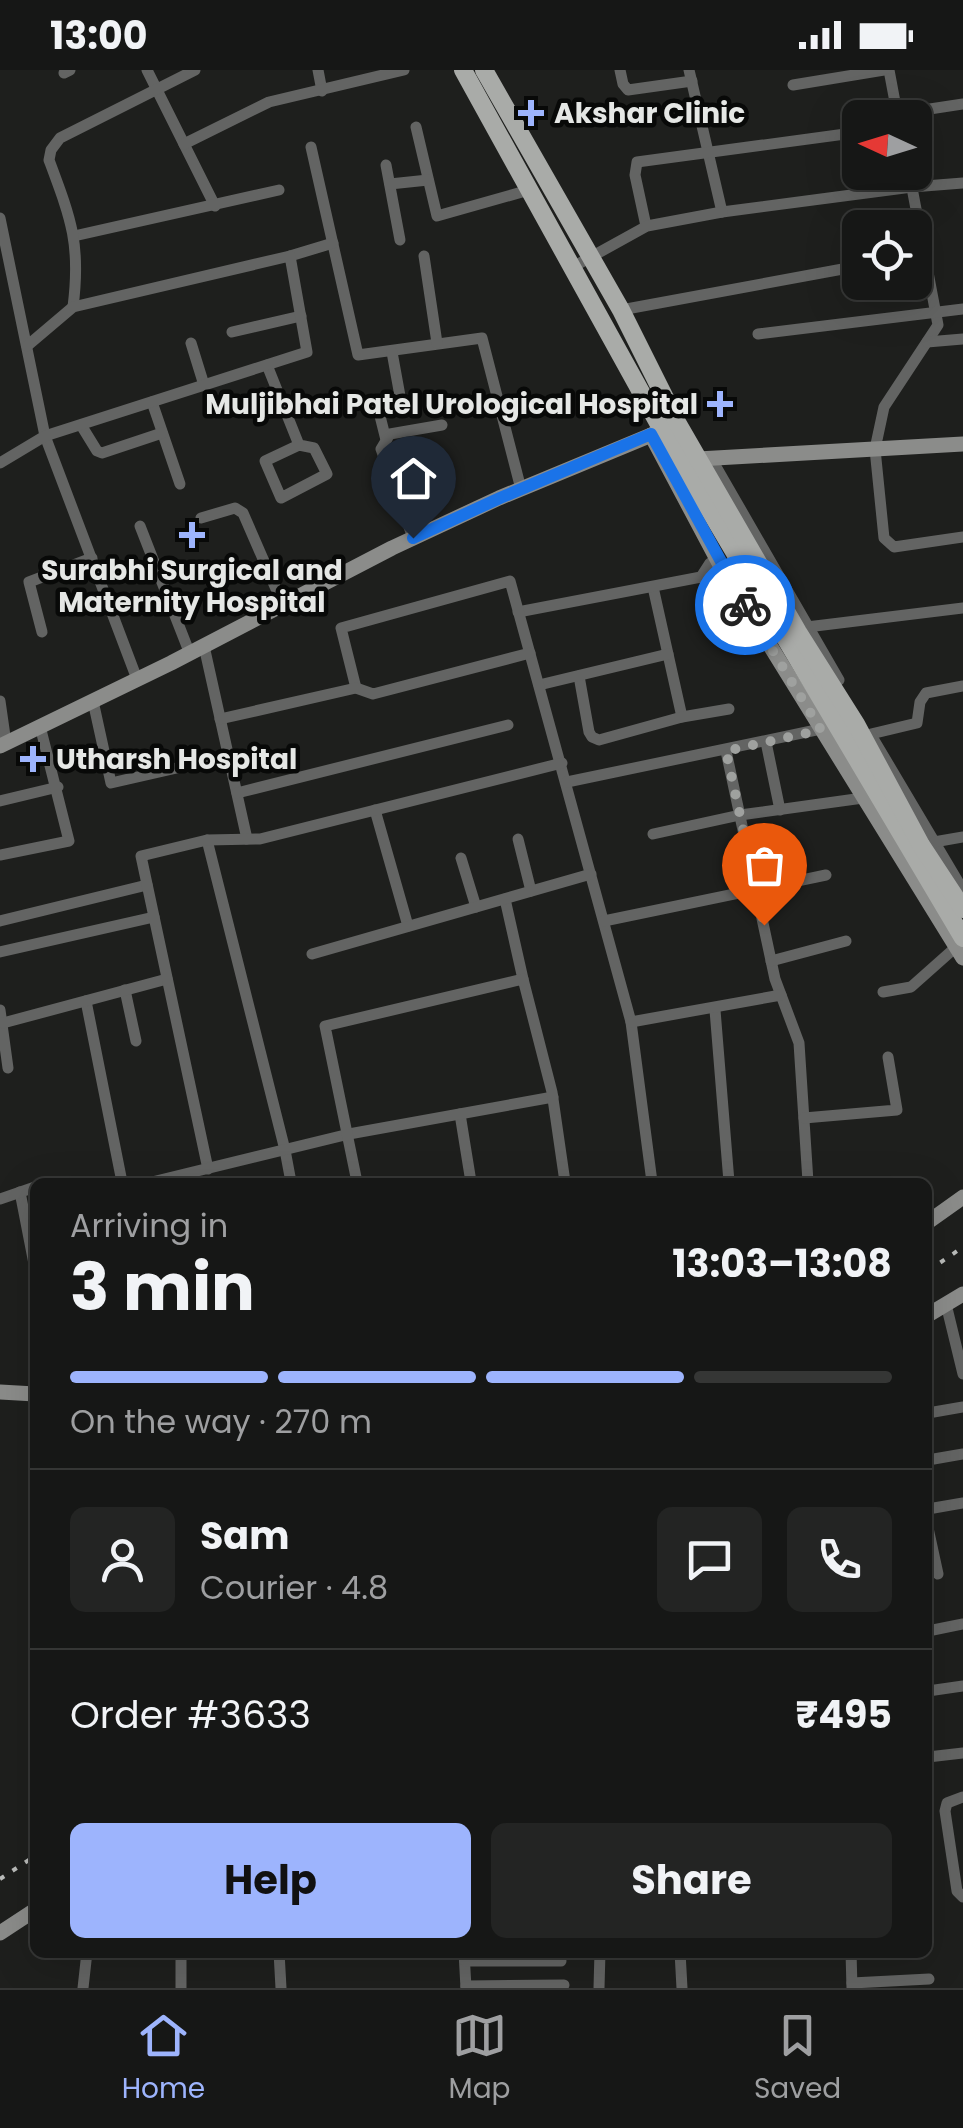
<!DOCTYPE html>
<meta charset="utf-8">
<style>
body{margin:0;font-family:Poppins,sans-serif;background:#232423;color:#f1f3f6;height:100vh;display:flex;flex-direction:column;font-size:38px;white-space:nowrap}
*{box-sizing:border-box;margin:0}
p{font-size:32px;color:#9e9fa1}
.icon{flex:none;width:55px;height:55px;fill:none;stroke:currentColor;stroke-width:2;stroke-linecap:round;stroke-linejoin:round}
.map{position:relative;flex:1;overflow:hidden}
.panel{position:absolute;left:30px;top:1108px;width:902px;height:780px;display:flex;flex-direction:column;background:#161716;border-radius:15px;box-shadow:0 10px 40px #0002,0 0 0 2px #353635}
.panel>*{flex:none}
.needle{width:65px;rotate:274deg}
.fabs{position:absolute;left:842px;top:30px;display:grid;gap:20px}
.fabs a{display:grid;place-items:center;width:90px;height:90px;border-radius:15px;background:#161716;box-shadow:0 10px 40px #0002,0 0 0 2px #353635;font-size:50px}
.pin{position:absolute;display:grid;place-items:center;width:85px;height:85px;color:#fff;margin:-102px -42px;border-radius:50% 50% 50% 0;rotate:-45deg;box-shadow:0 0 10px #0007}
.pin .icon{rotate:45deg}
.courier{position:absolute;display:grid;place-items:center;width:100px;height:100px;margin:-50px;border:8px solid #1a73e8;border-radius:50%;background:#fff;color:#222;box-shadow:0 2px 12px #0007}
.summary em{font-style:normal;font-weight:700}
.summary div{display:flex;flex-direction:column-reverse}
.summary{display:flex;align-items:center;justify-content:space-between;height:170px;padding:0 40px}
h1{font-size:65px;font-weight:700;line-height:75px}
.bar{display:grid;grid-template-columns:repeat(4,1fr);gap:15px 10px;align-content:center;height:120px;padding:0 40px}
.bar i{height:12px;border-radius:8px;background:#353635}
.bar .on{background:#9db4fd}
.bar p{grid-column:span 4}
.line{display:flex;align-items:center;gap:25px;padding:0 40px;border-top:2px solid #353635}
.line div{flex:1}
.round{display:grid;place-items:center;flex:none;width:105px;height:105px;border-radius:15px;background:#232423}
.button{display:flex;gap:20px;margin-top:auto;padding:20px 40px}
.button a{flex:1;height:115px;border-radius:15px;background:#9db4fd;color:#111;font-size:40px;font-weight:700;line-height:115px;text-align:center}
.button a+a{background:#232423;color:#f1f3f6}
.status{display:flex;justify-content:space-between;align-items:center;height:70px;padding:0 50px;background:#161716;direction:ltr}
.status svg{height:28px;fill:currentColor}
.tabs{display:flex;justify-content:space-around;align-items:center;height:140px;border-top:2px solid #353635;background:#161716;font-size:28px;color:#9e9fa1}
.tabs a{display:grid;justify-items:center;gap:5px}
.tabs .on{color:#9db4fd}
.map>svg:first-child{display:block}
.lines{fill:none;stroke-linecap:round;stroke-linejoin:round}
.street{stroke:#636463;stroke-width:11}
.secondary{stroke:#8b8c8a;stroke-width:15}
.primary{stroke:#a9aba8;stroke-width:18}
.rail{stroke:#babcba;stroke-width:4;stroke-dasharray:5 10;stroke-linecap:butt}
.done{stroke:#9fa19f;stroke-width:10;stroke-dasharray:0 18}
.route{stroke:#1a73e8;stroke-width:12}
.poi-dot{fill:#9db4fd;stroke:#080908;stroke-width:4}
.labels{text-anchor:middle;stroke-width:9;stroke-linejoin:round;paint-order:stroke}
.poi-label{font-size:28px;font-weight:bold;fill:#e5e7e5;stroke:#080908;text-anchor:start}
</style>
<div class="status"><b>13:00</b><svg viewBox="0 0 49 12"><path d="M0 12V9h3v3zM5 12V6h3v6zM10 12V3h3v9zM15 12V0h3v12zM26 1h20v11H26zM47 4h2v5h-2z"/></svg></div>
<div class="map">
<svg width="963" height="1918" viewBox="0 0 963 1918">
<rect width="100%" height="100%" fill="#1e1f1d"/>
<g class="lines">
<g class="street">
<path d="M147,0L215,136"/>
<path d="M318,0L322,21"/>
<path d="M620,0L623,14L628,20L692,11"/>
<path d="M689,0L722,142L912,117L963,113"/>
<path d="M889,0L898,48"/>
<path d="M64,3L70,0"/>
<path d="M793,15L884,0"/>
<path d="M897,44L963,34"/>
<path d="M416,57L437,146L529,120"/>
<path d="M184,74L269,32L404,0"/>
<path d="M311,77L358,285L482,268L521,419"/>
<path d="M386,95L400,170"/>
<path d="M909,102L938,255L884,337L875,379L884,468L894,477L963,467"/>
<path d="M390,114L428,110"/>
<path d="M0,148L45,366L137,609"/>
<path d="M646,156L635,105L637,92L860,62"/>
<path d="M74,166L279,120"/>
<path d="M290,186L333,173"/>
<path d="M424,186L437,273"/>
<path d="M571,198L647,156L722,142"/>
<path d="M73,237C81,174 71,149 49,90L51,80L60,68L195,0"/>
<path d="M621,240L859,196"/>
<path d="M232,262L301,246"/>
<path d="M758,264L963,239"/>
<path d="M927,272L963,269"/>
<path d="M191,273L204,315"/>
<path d="M267,295L299,375L314,378L327,404L281,428L265,391L299,375"/>
<path d="M152,332L180,414"/>
<path d="M81,355L97,381L102,383L162,363"/>
<path d="M386,370L378,338L400,326L392,282"/>
<path d="M711,388L839,610"/>
<path d="M0,393L45,366L307,282L290,186L73,237L27,276"/>
<path d="M201,448L235,438L243,443L283,535"/>
<path d="M140,456L190,584"/>
<path d="M413,468L381,379L390,364L442,355"/>
<path d="M653,517L682,647"/>
<path d="M518,542L701,507L710,493H719"/>
<path d="M807,557L963,538"/>
<path d="M42,562L29,512L92,488"/>
<path d="M204,576L247,769"/>
<path d="M579,606L589,662L592,667L599,670L682,647L729,639"/>
<path d="M539,615L668,584"/>
<path d="M356,618L341,558L510,511L631,952L652,1112"/>
<path d="M0,631L6,673"/>
<path d="M93,631L111,713L229,686"/>
<path d="M220,649L356,618L373,624L530,583"/>
<path d="M871,664L917,653L920,632L926,623L963,616"/>
<path d="M871,665L963,820"/>
<path d="M766,672L780,740"/>
<path d="M726,681L775,909L799,973L808,1112"/>
<path d="M567,712L821,659"/>
<path d="M237,723L508,655"/>
<path d="M0,731L58,717"/>
<path d="M375,740L408,856"/>
<path d="M653,764L740,745L863,728"/>
<path d="M518,769L531,821"/>
<path d="M207,770L285,1080L291,1112"/>
<path d="M934,772L963,767"/>
<path d="M0,785L69,771L40,656"/>
<path d="M461,788L476,837"/>
<path d="M505,829L523,909"/>
<path d="M0,851L147,815"/>
<path d="M604,851L826,805"/>
<path d="M0,882L154,847"/>
<path d="M312,884L591,804"/>
<path d="M771,891L846,871"/>
<path d="M125,920L136,971"/>
<path d="M883,922L911,917L956,877"/>
<path d="M86,931L122,1112"/>
<path d="M0,940L8,998"/>
<path d="M715,940L729,1112"/>
<path d="M631,952L781,925"/>
<path d="M3,953L167,909"/>
<path d="M460,1044L471,1112"/>
<path d="M804,1048L897,1040L888,987"/>
<path d="M208,1099L141,786L207,770L260,769L562,693"/>
<path d="M152,1112L349,1064L553,1027"/>
<path d="M357,1112L325,956L523,909L552,1022L565,1112"/>
<path d="M20,1122L35,1199"/>
<path d="M0,1129L35,1117"/>
<path d="M946,1234L963,1304"/>
<path d="M928,1343L963,1337"/>
<path d="M928,1390L963,1384"/>
<path d="M928,1439L963,1433"/>
<path d="M928,1458L938,1504"/>
<path d="M928,1561L963,1554"/>
<path d="M928,1621L963,1616"/>
<path d="M928,1687L963,1683"/>
<path d="M963,1727L947,1733L945,1741L957,1821L963,1827"/>
<path d="M279,1882L281,1918"/>
<path d="M464,1882L466,1918"/>
<path d="M680,1882L682,1918"/>
<path d="M851,1882L852,1918"/>
<path d="M465,1891H561"/>
<path d="M852,1913L929,1909"/>
<path d="M466,1916L564,1915"/>
<path d="M83,1918L87,1882"/>
<path d="M181,1918V1882"/>
<path d="M599,1918L600,1882"/>
</g>
<g class="secondary">
<path d="M651,365L719,493L963,888"/>
<path d="M698,389L963,374"/>
<path d="M0,676L171,593L392,478L499,428L673,356"/>
<path d="M928,1152L963,1127"/>
<path d="M928,1245L963,1224"/>
<path d="M0,1322L35,1324"/>
<path d="M0,1863L35,1840"/>
</g>
<g class="primary">
<path d="M463,0L662,360L963,868"/>
<path d="M484,0L621,240L678,354L798,562L856,654L921,775L963,839"/>
</g>
<g class="rail">
<path d="M928,1201L963,1177"/>
<path d="M0,1809L35,1786"/>
</g>
</g>
<g class="lines">
<path class="done" d="M745,535L821,660L726,681L764,855"/>
<path class="route" d="M413,468L500,428L651,364L745,535"/>
</g>
<g class="poi-dot">
<path d="M526 28h10v10h10v10h-10v10h-10v-10h-10v-10h10z"/>
<path d="M715 319h10v10h10v10h-10v10h-10v-10h-10v-10h10z"/>
<path d="M187 450h10v10h10v10h-10v10h-10v-10h-10v-10h10z"/>
<path d="M28 674h10v10h10v10h-10v10h-10v-10h-10v-10h10z"/>
</g>
<g class="labels">
<g class="poi-label">
<text x="554" y="53">Akshar Clinic</text>
<text x="698" y="344" text-anchor="end">Muljibhai Patel Urological Hospital</text>
<text x="192" y="510" text-anchor="middle">Surabhi Surgical and<tspan x="192" dy="32">Maternity Hospital</tspan></text>
<text x="56" y="699">Utharsh Hospital</text>
</g>
</g>
</svg>
<div class="fabs">
<a><svg class="needle" viewBox="-14 -14 28 28"><path d="M0-13l5 13h-10z" fill="#e53935"/><path d="M0 13l5-13h-10z" fill="#9e9fa1"/></svg></a>
<a><svg class="icon" aria-label="locate" viewBox="0 0 24 24"><circle cx="12" cy="12" r="6"/><path d="M12 2v4M12 18v4M2 12h4M18 12h4"/></svg></a>
</div>
<div class="pin" style="left:764px;top:855px;background:#ea580c"><svg class="icon" aria-label="bag" viewBox="0 0 24 24"><path d="M5 8h14l-1 12H6zM9 8a3 3 0 0 1 6 0"/></svg></div>
<div class="pin" style="left:413px;top:468px;background:#1f2937"><svg class="icon" aria-label="home" viewBox="0 0 24 24"><path d="M3 11l9-7 9 7M6 9v11h12V9"/></svg></div>
<div class="courier" style="left:745px;top:535px"><svg class="icon" aria-label="bike" viewBox="0 0 24 24"><circle cx="6" cy="16" r="4"/><circle cx="18" cy="16" r="4"/><path d="M6 16l4-8h5l3 8M10 8l3 8H6M13 5h3"/></svg></div>
<section class="panel">
<div class="summary"><div><h1>3 min</h1><p>Arriving in</p></div><em>13:03–13:08</em></div>
<div class="bar"><i class="on"></i><i class="on"></i><i class="on"></i><i></i><p>On the way · 270 m</p></div>
<div class="line" style="height:180px"><a class="round"><svg class="icon" aria-label="person" viewBox="0 0 24 24"><circle cx="12" cy="8" r="4"/><path d="M4 21q1-7 8-7t8 7"/></svg></a><div><b>Sam</b><p>Courier · 4.8</p></div><a class="round"><svg class="icon" aria-label="chat" viewBox="0 0 24 24"><path d="M4 5h16v11H9l-5 4z"/></svg></a><a class="round"><svg class="icon" aria-label="phone" viewBox="0 0 24 24"><path d="M5 4h4l2 5-3 2q2 4 5 5l2-3 5 2v4C11 20 4 13 5 4z"/></svg></a></div>
<div class="line" style="height:130px"><div>Order #3633</div><b>₹495</b></div>
<div class="button"><a>Help</a><a>Share</a></div>
</section>
</div>
<nav class="tabs">
<a class="on"><svg class="icon" aria-label="home" viewBox="0 0 24 24"><path d="M3 11l9-7 9 7M6 9v11h12V9"/></svg>Home</a>
<a><svg class="icon" aria-label="map" viewBox="0 0 24 24"><path d="M3 6l6-2 6 2 6-2v14l-6 2-6-2-6 2zM9 4v14M15 6v14"/></svg>Map</a>
<a><svg class="icon" aria-label="saved" viewBox="0 0 24 24"><path d="M7 4h10v16l-5-4-5 4z"/></svg>Saved</a>
</nav>
